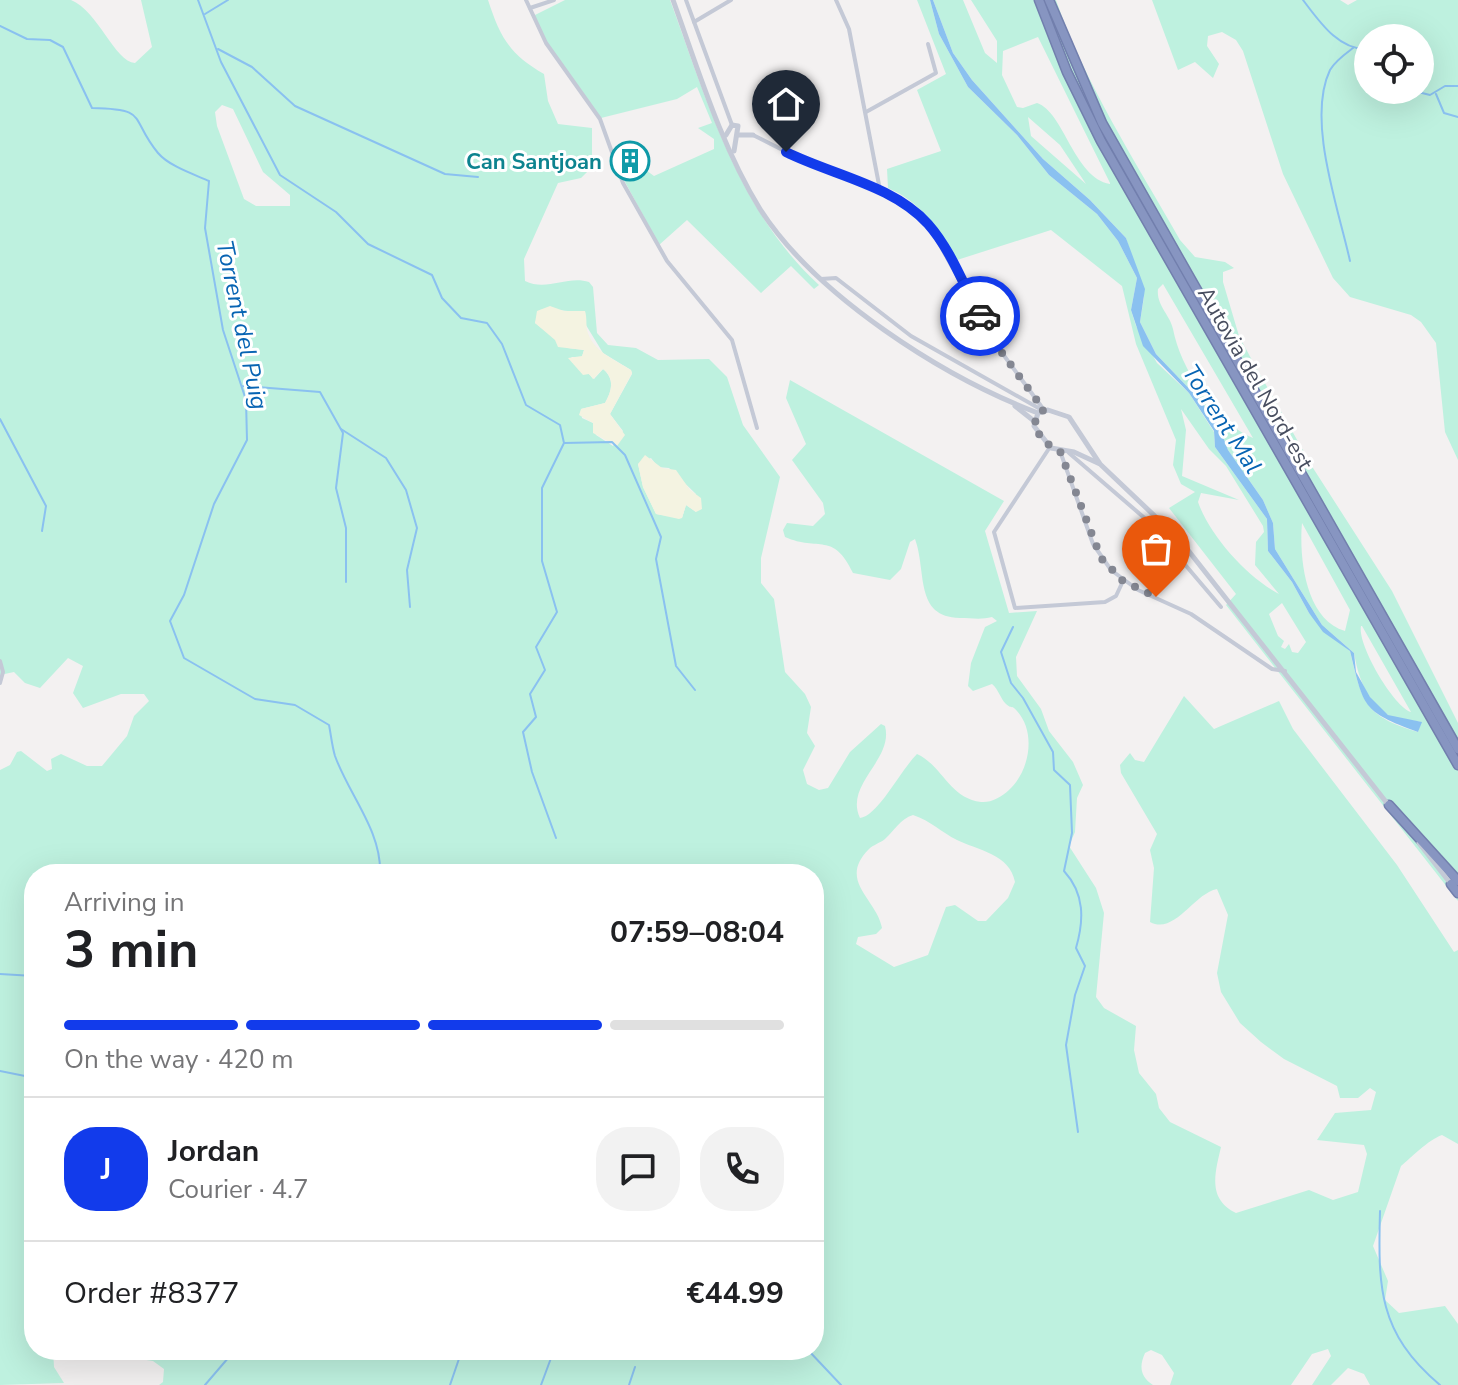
<!DOCTYPE html>
<meta charset="utf-8">
<style>
body{margin:0;font-family:"Nunito Sans",sans-serif;background:#f2f2f2;color:#202124;height:100vh;display:flex;flex-direction:column;font-size:30px;white-space:nowrap}
*{box-sizing:border-box;margin:0}
p{font-size:26px;color:#757577}
.icon{flex:none;width:44px;height:44px;fill:none;stroke:currentColor;stroke-width:2;stroke-linecap:round;stroke-linejoin:round}
.map{position:relative;flex:1;overflow:hidden}
.drawer{position:absolute;left:24px;top:864px;width:800px;height:496px;display:flex;flex-direction:column;background:#fff;border-radius:32px;box-shadow:0 8px 32px #0002}
.drawer>*{flex:none}
.tools{position:absolute;left:1354px;top:24px;display:grid;gap:16px}
.tools a{display:grid;place-items:center;width:80px;height:80px;border-radius:50%;background:#fff;box-shadow:0 8px 32px #0002;font-size:40px}
.pin{position:absolute;display:grid;place-items:center;width:68px;height:68px;color:#fff;margin:-82px -34px;border-radius:50% 50% 50% 0;rotate:-45deg;box-shadow:0 0 8px #0007}
.pin .icon{rotate:45deg}
.courier{position:absolute;display:grid;place-items:center;width:80px;height:80px;margin:-40px;border:6px solid #123beb;border-radius:50%;background:#fff;color:#222;box-shadow:0 2px 10px #0007}
.head em{font-style:normal;font-weight:700}
.head div{display:flex;flex-direction:column-reverse}
.head{display:flex;align-items:center;justify-content:space-between;height:136px;padding:0 40px}
h1{font-size:52px;font-weight:700;line-height:60px}
.bar{display:grid;grid-template-columns:repeat(4,1fr);gap:12px 8px;align-content:center;height:96px;padding:0 40px}
.bar i{height:10px;border-radius:6px;background:#e0e0e0}
.bar .active{background:#123beb}
.bar p{grid-column:span 4}
.line{display:flex;align-items:center;gap:20px;padding:0 40px;border-top:2px solid #e0e0e0}
.line div{flex:1}
.round{display:grid;place-items:center;flex:none;width:84px;height:84px;border-radius:32px;background:#f2f2f2}
.map>svg:first-child{display:block}
.green{fill:#bef1df;fill-rule:evenodd}
.sand{fill:#f4f3e1}
.water{fill:#8ac1f0}
.lines{fill:none;stroke-linecap:round;stroke-linejoin:round}
.stream{stroke:#8ac1f0;stroke-width:2}
.motorway-casing{stroke:#727fad;stroke-width:11}
.minor{stroke:#c4c9d6;stroke-width:4}
.tertiary{stroke:#c4c9d6;stroke-width:5}
.motorway{stroke:#8795c1;stroke-width:8}
.done{stroke:#848792;stroke-width:8;stroke-dasharray:0 14.4}
.route{stroke:#123beb;stroke-width:10}
.labels{text-anchor:middle;stroke-width:6;stroke-linejoin:round;paint-order:stroke}
.culture-label{font-size:22px;font-weight:bold;fill:#0d838f;stroke:#fff;text-anchor:end}
.street-label{font-size:22px;fill:#484e5f;stroke:#fff}
.water-label{font-size:24px;font-style:italic;fill:#0764b3;stroke:#fff}
</style>
<div class="map">
<svg width="1458" height="1385" viewBox="0 0 1458 1385">
<rect width="100%" height="100%" fill="#f3f1f1"/>
<g class="green">
<path d="M0,0H71C98,11 115,62 135,63L152,47L141,0H488C500,37 510,55 544,74L548,101L558,124L592,128V167L581,178L558,183L524,259L525,281C547,292 567,275 589,282L593,287L597,333L608,345L636,348L658,360L709,359L727,377L743,425L780,477L761,558V583L774,599L785,672L805,694L811,707L807,733L815,746L803,770L807,784L819,790L828,788L850,752L881,724L885,726C894,760 844,784 860,818C878,816 900,771 917,754C943,766 949,798 981,802C991,803 1001,797 1009,790C1029,772 1037,733 1017,711C1011,704 1013,710 1006,704C1000,698 999,690 992,684L973,691L968,686L971,663L985,627L997,621L992,617C981,620 971,618 960,618C914,617 927,572 915,539L910,542L901,569L890,580L853,573C833,531 819,552 785,537L783,530L787,523L813,526L825,514L823,503L792,460L806,444L786,398L790,380L1004,501L985,531L1009,613L1037,611L1016,657L1017,676L1041,709L1049,731L1073,762L1083,785L1077,798L1075,832L1069,846L1096,888L1104,913L1096,997L1104,1008L1136,1026L1134,1050L1139,1073L1156,1094L1159,1108L1170,1122L1221,1147C1215,1173 1207,1199 1236,1213L1309,1190L1333,1200L1358,1192L1367,1154L1364,1145L1317,1140L1335,1113L1371,1110L1376,1092L1370,1088L1358,1098H1340L1337,1086L1284,1059L1261,1042L1240,1023L1221,992L1217,973L1228,915L1217,889C1193,894 1175,935 1150,922L1154,868L1150,850L1157,834L1121,773L1120,765L1130,753L1135,760L1144,762L1184,696L1214,729L1279,701L1293,729L1397,865L1454,952L1458,950V1144L1442,1135C1428,1140 1412,1157 1401,1166L1373,1246L1388,1281L1385,1300L1399,1313L1445,1306L1458,1324V1385H1370L1364,1374L1348,1368L1331,1385H1312L1331,1356L1328,1349L1312,1354L1291,1385H1170L1174,1373L1162,1355L1151,1350L1145,1353C1139,1366 1140,1377 1153,1385H159L163,1382L164,1369L153,1361L80,1350H814V874H34V1303H28L34,1317V1350H53L54,1367L64,1383L0,1385V770L10,765L17,752L21,751L47,771L52,769L51,759L61,754L87,766H102L127,736L134,716L149,701L144,694H121L83,708L73,693L83,666L68,658L40,688L25,683L14,672L0,675ZM222,105L233,109L263,172L290,195V206H256L244,199L217,126L215,112ZM547,309L578,312L603,353L631,370L632,374L610,414L623,431L613,446L596,435L593,423L582,418L581,409L605,403C612,391 615,379 603,369L594,379L571,357H582L584,350L568,348L535,323L540,310ZM651,458L658,467L669,468L696,494V512L686,505L682,518L656,514L643,487L638,464ZM913,815C931,821 941,832 957,840C977,850 1010,854 1015,882L1008,898L986,921H978L955,905L946,907L928,955L894,967L856,944L858,937L876,934L882,928C877,899 837,881 869,849C873,845 880,843 885,839C895,830 900,819 913,815Z"/>
<path d="M565,0H670C707,100 738,211 819,285L814,289L791,266L761,293L687,220L659,245L624,180L643,168L654,176L714,149V139L698,128L712,123L697,87L677,99L601,118L546,41L533,16Z"/>
<path d="M917,0H930L939,34L968,87L1017,135L1049,175L1097,214L1118,241L1137,278L1131,310L1136,326L1157,363L1189,393L1214,432L1215,447L1267,519L1268,551L1292,582L1309,613L1350,651C1362,702 1364,716 1418,732L1421,722C1412,720 1397,720 1388,715C1366,701 1358,676 1354,653L1322,625L1275,549L1273,523L1263,500L1228,450L1218,424L1199,399L1156,354L1140,322L1144,297L1126,238L1090,200L1043,159L972,80L953,53L933,0H963L985,53L997,63V41L971,0H1056C1085,84 1136,162 1180,240L1195,257L1225,262L1234,268L1223,272V282L1239,336L1253,362L1313,468L1392,591L1458,723V901L1226,605L1236,594L1169,508L1195,492L1181,484L1173,465L1176,440L1136,344L1122,286L1051,230L957,260C940,230 921,202 888,188L887,169L941,151L917,90L946,74ZM1038,37L1110,183V184C1074,178 1064,112 1037,103L1023,108L1017,107L1002,75L1003,51ZM1028,117L1060,145L1086,184L1031,136ZM1163,284L1253,438C1215,423 1180,367 1173,329C1170,315 1156,305 1158,289ZM1181,409L1209,449L1226,466L1263,526L1264,532L1256,542L1255,565L1279,594C1247,577 1210,536 1198,502L1201,493L1239,500L1182,476L1186,430ZM1302,523L1350,610L1345,631C1305,619 1299,557 1302,523ZM1282,603L1306,642L1298,653L1292,652L1289,644L1285,649L1281,647L1284,641L1278,636L1269,614ZM1361,626H1362L1411,712C1393,706 1357,644 1361,626Z"/>
<path d="M1152,0H1340L1348,5L1357,0H1458V460L1445,432L1436,343L1421,322L1411,315L1350,297L1333,278L1283,174L1243,51L1236,40L1222,32L1208,36L1207,46L1219,64L1213,78L1195,62L1178,70ZM1368,38H1420V90H1368Z"/>
</g>
<g class="sand">
<path d="M550,306L564,311H585C587,317 586,324 587,330C592,351 615,360 631,370L632,373L610,414L625,435L617,446L593,433V423L579,415L581,409L605,403C612,391 615,378 603,369L593,379L589,374L583,375L568,358L582,356L584,350L558,347L555,340L535,323L537,311Z"/>
<path d="M645,455L662,468L676,470L690,490L701,498L702,509L696,512L686,505L682,518L679,519L656,514L643,487L638,464Z"/>
</g>
<path class="water" d="M930,0H933L953,53L972,80L1043,159L1090,200L1126,238L1145,289L1140,322L1156,354L1199,399L1218,424L1228,450L1263,500L1273,523L1275,549L1322,625L1354,653L1356,672L1370,697L1388,715L1422,722L1418,732C1361,711 1364,707 1350,651L1323,632L1309,613L1292,582L1268,551L1267,519L1215,447L1214,431L1189,393L1143,346L1131,310L1137,278L1118,241L1097,214L1049,175L1017,135L968,87L939,34Z"/>
<g class="lines">
<g class="stream">
<path d="M198,0L221,62L280,175L336,212L368,244L432,275L442,298L461,318L487,323L502,344L526,405L560,425L564,443L542,488V561L557,612L536,647L545,670L530,694L536,717L523,732L532,772L556,838"/>
<path d="M1303,0C1319,21 1339,51 1368,49"/>
<path d="M205,14L228,0"/>
<path d="M0,26L27,39L50,40L63,47L92,108C150,109 129,118 158,153C169,166 193,174 209,181L205,228L223,330L246,400L247,440L214,504L184,595L170,621L184,658L255,699L295,705L329,725C331,735 332,746 335,756C349,795 382,831 380,874"/>
<path d="M218,49L252,67L295,106L445,174L478,177"/>
<path d="M1410,90L1430,95L1445,86H1458"/>
<path d="M1436,94L1444,113L1458,117"/>
<path d="M1350,261C1339,210 1306,120 1330,70C1335,61 1345,54 1353,48"/>
<path d="M243,386L320,392L343,433L336,488L346,528V582"/>
<path d="M0,419L46,506L42,531"/>
<path d="M341,429L386,458L406,490L417,528L407,570L410,607"/>
<path d="M564,443L612,442L625,455L661,537L656,559L676,666L695,690"/>
<path d="M1013,627L1001,652L1011,683L1023,698L1053,752L1054,770L1070,785L1072,833L1064,871C1085,894 1084,920 1076,948L1085,966L1075,995L1066,1045L1078,1132"/>
<path d="M0,974L34,976"/>
<path d="M0,1071L25,1076L34,1081"/>
<path d="M1380,1211C1378,1287 1378,1333 1440,1385"/>
<path d="M808,1350L841,1385"/>
<path d="M205,1385L235,1350"/>
<path d="M450,1385L462,1350"/>
<path d="M541,1385L554,1350"/>
<path d="M629,1385L635,1367"/>
</g>
<defs>
<g id="motorway">
<path d="M1039,0L1067,72L1101,141L1458,765"/>
<path d="M1049,0L1102,123L1458,749"/>
<path d="M1389,805L1458,881"/>
<path d="M1451,884L1458,893"/>
</g>
</defs>
<use href="#motorway" class="motorway-casing"/>
<g class="minor">
<path d="M526,0L546,43L600,119L623,183L667,261L732,340L757,428"/>
<path d="M686,0L732,125"/>
<path d="M836,0L849,29L880,190"/>
<path d="M530,8L554,0"/>
<path d="M694,22L731,0"/>
<path d="M866,112L936,73L928,44"/>
<path d="M753,135L812,165L880,190L927,222L994,342L1044,410"/>
<path d="M821,279L836,278L911,336L1042,410"/>
<path d="M1050,447L994,532L1015,608L1105,602L1116,596L1123,581"/>
<path d="M1060,451L1093,544L1111,570L1138,590L1191,614L1272,669L1285,671"/>
<path d="M1069,453L1148,521L1221,607"/>
<path d="M0,661L3,672L0,683"/>
</g>
<g class="tertiary">
<path d="M673,0C698,69 721,146 760,209C816,296 943,377 1038,413"/>
<path d="M726,135L732,125L738,126L734,151"/>
<path d="M738,135H753"/>
<path d="M1015,406L1034,421"/>
<path d="M1100,464L1074,452L1051,448L1034,426L1038,413L1048,410L1069,417L1100,464L1180,540L1390,807"/>
<path d="M1419,843L1451,884"/>
</g>
<use href="#motorway" class="motorway"/>
</g>
<g class="lines">
<path class="done" d="M980,316L994,342L1044,410L1038,413L1034,426L1044,442L1060,451L1101,558L1123,581L1156,597"/>
<path class="route" d="M786,152C832,175 893,185 928,224C951,250 964,286 980,316"/>
</g>
<defs>
<symbol id="building-ring" viewBox="-11 -11 22 22"><circle r="9.5" fill="#fff" stroke="#0f9aa8" stroke-width="1.5"/><path d="M-4-6H4V6H1V3H-1V6H-4ZM-2.5-4.3h1.7v1.8h-1.7ZM.8-4.3h1.7v1.8H.8ZM-2.5-1h1.7V.8h-1.7ZM.8-1h1.7V.8H.8Z" fill="#0f9aa8"/></symbol>
</defs>
<g fill-rule="evenodd">
<use href="#building-ring" x="608" y="139" width="44" height="44"/>
</g>
<g class="labels">
<g class="culture-label">
<text x="602" y="169">Can Santjoan</text>
</g>
<g class="street-label">
<text transform="translate(1256 378) rotate(60)" y="8">Autovia del Nord-est</text>
</g>
<g class="water-label">
<text transform="translate(242 325) rotate(78)" y="8">Torrent del Puig</text>
<text transform="translate(1222 419) rotate(57)" y="8">Torrent Mal</text>
</g>
</g>
</svg>
<div class="tools">
<a><svg class="icon" aria-label="locate" viewBox="0 0 24 24"><circle cx="12" cy="12" r="6"/><path d="M12 2v4M12 18v4M2 12h4M18 12h4"/></svg></a>
</div>
<div class="pin" style="left:1156px;top:597px;background:#ea580c"><svg class="icon" aria-label="bag" viewBox="0 0 24 24"><path d="M5 8h14l-1 12H6zM9 8a3 3 0 0 1 6 0"/></svg></div>
<div class="pin" style="left:786px;top:152px;background:#1f2937"><svg class="icon" aria-label="home" viewBox="0 0 24 24"><path d="M3 11l9-7 9 7M6 9v11h12V9"/></svg></div>
<div class="courier" style="left:980px;top:316px"><svg class="icon" aria-label="car" viewBox="0 0 24 24"><path d="M5 17H2v-5l4-1 3-4h7l3 4 3 1v5h-3M9 17h6M6 11h13"/><circle cx="7" cy="17" r="2"/><circle cx="17" cy="17" r="2"/></svg></div>
<section class="drawer">
<div class="head"><div><h1>3 min</h1><p>Arriving in</p></div><em>07:59–08:04</em></div>
<div class="bar"><i class="active"></i><i class="active"></i><i class="active"></i><i></i><p>On the way · 420 m</p></div>
<div class="line" style="height:144px"><b class="round" style="background:#123beb;color:#fff">J</b><div><b>Jordan</b><p>Courier · 4.7</p></div><a class="round"><svg class="icon" aria-label="chat" viewBox="0 0 24 24"><path d="M4 5h16v11H9l-5 4z"/></svg></a><a class="round"><svg class="icon" aria-label="phone" viewBox="0 0 24 24"><path d="M5 4h4l2 5-3 2q2 4 5 5l2-3 5 2v4C11 20 4 13 5 4z"/></svg></a></div>
<div class="line" style="height:104px"><div>Order #8377</div><b>€44.99</b></div>
</section>
</div>
